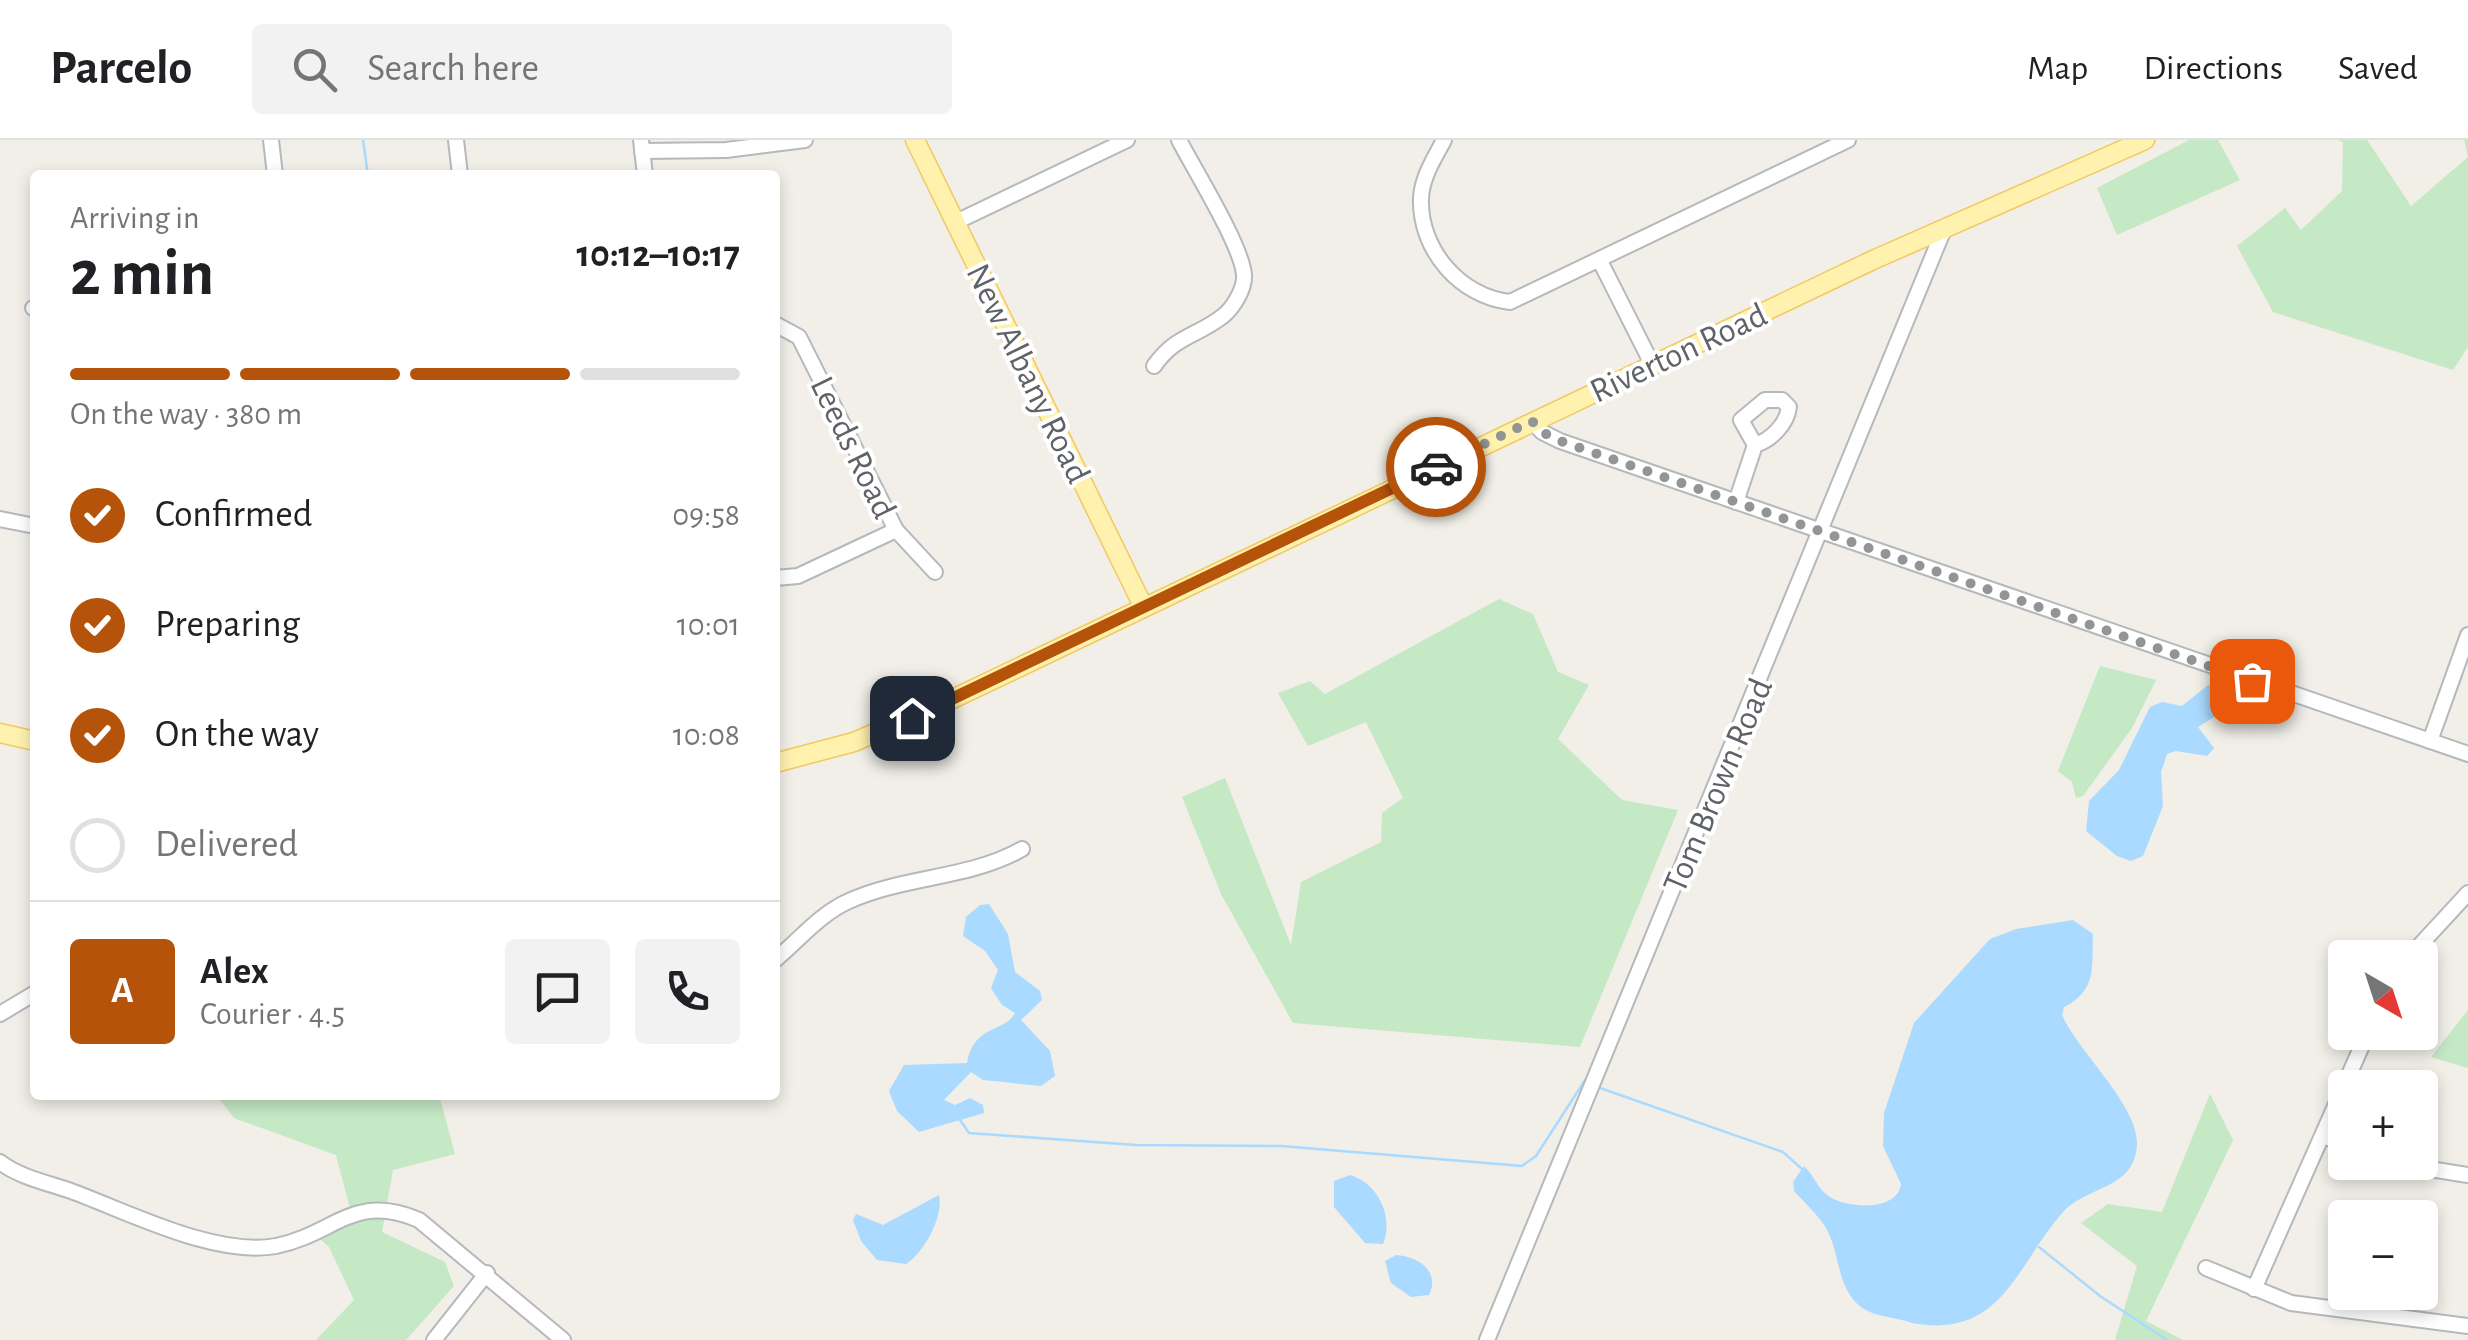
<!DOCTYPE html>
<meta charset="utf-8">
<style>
body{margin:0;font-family:"Alegreya Sans",sans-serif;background:#f2f2f2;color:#202124;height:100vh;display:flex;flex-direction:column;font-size:38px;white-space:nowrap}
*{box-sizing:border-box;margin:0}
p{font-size:32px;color:#757577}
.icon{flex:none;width:55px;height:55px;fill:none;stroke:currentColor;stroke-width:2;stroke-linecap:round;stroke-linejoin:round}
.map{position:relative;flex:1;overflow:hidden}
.side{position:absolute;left:30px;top:30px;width:750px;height:930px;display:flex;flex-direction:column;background:#fff;border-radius:10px;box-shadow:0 5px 15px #0003}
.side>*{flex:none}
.needle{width:65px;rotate:141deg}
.controls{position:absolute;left:2328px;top:800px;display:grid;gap:20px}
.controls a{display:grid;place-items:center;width:110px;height:110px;border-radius:10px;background:#fff;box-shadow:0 5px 15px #0003;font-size:50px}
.pin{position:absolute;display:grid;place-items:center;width:85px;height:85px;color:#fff;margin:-42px;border-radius:20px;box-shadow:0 5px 15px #0006}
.courier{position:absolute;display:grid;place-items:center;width:100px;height:100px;margin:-50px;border:8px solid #b45309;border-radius:50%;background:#fff;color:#222;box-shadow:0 2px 12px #0007}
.head em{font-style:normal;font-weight:700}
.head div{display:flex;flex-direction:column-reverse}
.head{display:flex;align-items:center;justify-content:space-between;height:170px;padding:0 40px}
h1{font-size:65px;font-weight:700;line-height:75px}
.bar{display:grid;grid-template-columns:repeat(4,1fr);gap:15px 10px;align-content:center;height:120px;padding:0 40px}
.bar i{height:12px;border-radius:8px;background:#e0e0e0}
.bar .active{background:#b45309}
.bar p{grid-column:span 4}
.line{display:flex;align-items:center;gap:25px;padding:0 40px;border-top:2px solid #e0e0e0}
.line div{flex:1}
.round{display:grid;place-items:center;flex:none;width:105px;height:105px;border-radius:10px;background:#f2f2f2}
ol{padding:0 40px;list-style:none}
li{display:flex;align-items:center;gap:30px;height:110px}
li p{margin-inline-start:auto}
li .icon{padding:10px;border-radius:50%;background:#b45309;color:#fff;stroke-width:4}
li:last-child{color:#757577}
li i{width:55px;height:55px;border:5px solid #e0e0e0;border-radius:50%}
header{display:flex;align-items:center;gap:60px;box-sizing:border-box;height:140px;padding:0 50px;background:#fff;border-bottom:2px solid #e0e0e0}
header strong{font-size:48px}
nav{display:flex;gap:55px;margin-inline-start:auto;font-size:35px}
.search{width:700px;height:90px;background:#f2f2f2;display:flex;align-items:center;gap:25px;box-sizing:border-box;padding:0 35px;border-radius:10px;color:#757577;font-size:38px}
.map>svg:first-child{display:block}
.green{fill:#c5e8c5}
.water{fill:#aadaff}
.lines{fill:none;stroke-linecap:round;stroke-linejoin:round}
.stream{stroke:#aadaff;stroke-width:2.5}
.minor-casing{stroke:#b5b8bc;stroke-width:18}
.major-casing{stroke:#f2c960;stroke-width:21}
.minor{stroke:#fff;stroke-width:14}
.major{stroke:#fff2af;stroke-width:18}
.done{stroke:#929495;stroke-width:10;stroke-dasharray:0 18}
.route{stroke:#b45309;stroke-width:12}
.labels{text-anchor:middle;stroke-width:8;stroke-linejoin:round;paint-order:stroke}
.street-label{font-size:35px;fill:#5f6368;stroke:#fff}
</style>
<header>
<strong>Parcelo</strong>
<div class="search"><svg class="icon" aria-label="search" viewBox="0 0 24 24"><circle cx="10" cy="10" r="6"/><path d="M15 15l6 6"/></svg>Search here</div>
<nav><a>Map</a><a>Directions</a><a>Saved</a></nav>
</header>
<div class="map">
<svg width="2468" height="1200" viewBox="0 0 2468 1200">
<rect width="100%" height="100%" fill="#f1efe8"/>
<g class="green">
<path d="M2189,0H2218L2240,40L2117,95L2097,48Z"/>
<path d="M2338,0H2367L2411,66L2468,17L2464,0H2468V207L2453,230L2273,172L2237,106L2285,68L2301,90L2342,51L2343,2Z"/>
<path d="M1499,459L1533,474L1558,532L1589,545L1558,599L1622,660L1678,670L1580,907L1293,883L1221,754L1182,657L1225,638L1291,805L1301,742L1381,702L1382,673L1403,658L1366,582L1308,606L1278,553L1310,541L1325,554Z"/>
<path d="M2100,526L2156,540L2132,588L2083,656L2076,658L2072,642L2058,631Z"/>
<path d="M2468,870V928L2431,917Z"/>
<path d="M2210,954L2233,1000L2146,1181L2183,1200H2115L2137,1126L2081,1083L2108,1064L2162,1072Z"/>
<path d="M216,955H439L455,1014L393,1030L382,1092L445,1122L454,1146L406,1200H316L354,1160L329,1107L313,1093L351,1072L336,1015L234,978Z"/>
</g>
<g class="water">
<path d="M2208,545L2220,550L2229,561L2222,572L2198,587L2214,608L2207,616L2176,611L2167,614L2161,632L2163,666L2143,716L2131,721L2117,716L2086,691L2089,661L2119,630L2150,567L2162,562L2182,566Z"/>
<path d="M980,765L989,764L1008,794L1015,832L1040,851L1042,860L1021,880L1050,911L1055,936L1041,946L983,940L971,932L944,960L955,965L970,958L983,965L984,973L919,992L897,971L889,951L904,925L967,923C974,884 1004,893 1015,873L1002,865L991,848L998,830L985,811L963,796L966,777Z"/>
<path d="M2073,780L2093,794C2092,826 2097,851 2064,867L2062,875C2079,913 2139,966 2137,1005C2134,1050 2088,1045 2063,1072C2017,1123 2003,1200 1912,1183C1897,1177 1874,1177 1861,1167C1835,1147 1841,1110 1824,1085C1816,1073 1804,1062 1794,1051L1793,1042L1804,1026C1814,1035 1818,1050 1830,1057C1849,1069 1898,1071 1901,1044L1883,1006L1884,973L1914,883L1990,799L2016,789Z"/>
<path d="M1350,1035C1378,1043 1394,1077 1383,1104L1365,1103L1334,1067V1041Z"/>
<path d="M939,1055C944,1076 924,1113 906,1124L877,1120L861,1101L853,1080L856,1074L883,1085Z"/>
<path d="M1396,1115C1417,1116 1441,1131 1429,1155L1411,1157L1391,1143L1385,1121Z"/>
</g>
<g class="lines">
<g class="stream">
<path d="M363,0L368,35"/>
<path d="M1600,948L1783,1012L1803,1030"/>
<path d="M960,980L969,993L1136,1005L1281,1006L1522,1026L1536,1016L1585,940"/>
<path d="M2039,1107L2100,1156L2167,1200"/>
</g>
<defs>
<g id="minor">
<path d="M271,0L275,35"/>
<path d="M456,0L460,35"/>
<path d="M641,0L645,35"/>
<path d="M1444,0C1434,19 1422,37 1421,58C1419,110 1461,157 1510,162L1848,0"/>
<path d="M642,11L726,10L805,0"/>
<path d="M956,82L1127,0"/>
<path d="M1600,121L1652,224"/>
<path d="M33,168H35"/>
<path d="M775,184L799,197L896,390L935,432"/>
<path d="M1154,226C1176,195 1196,197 1223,176C1233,168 1245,149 1244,135C1242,106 1194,29 1179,0"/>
<path d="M1532,281L1542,292L1560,301L2468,614"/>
<path d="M1736,362L1755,305L1741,280L1765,260H1782L1789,267C1787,284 1771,300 1755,305"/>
<path d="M0,379L35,386"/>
<path d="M775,438L798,436L896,390"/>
<path d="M2430,601L2468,495"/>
<path d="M2408,818L2468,753"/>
<path d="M775,820C798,801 821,773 849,761C904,736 969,739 1022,709"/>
<path d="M0,874L35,853"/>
<path d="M2324,996L2345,1005"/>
<path d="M0,1022C19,1037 48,1043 71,1051C128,1072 215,1117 276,1106C335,1094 353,1052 419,1080L563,1200"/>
<path d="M2386,1022L2468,1035"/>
<path d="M2206,1128L2291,1163L2468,1186"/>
<path d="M2254,1149L2368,892"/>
<path d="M434,1200L487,1133"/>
<path d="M1487,1200L1944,89"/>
</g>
<g id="major">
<path d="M915,0L1143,466"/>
<path d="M0,593L35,601"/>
<path d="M775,623L854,602L940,565L1873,120L2145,0"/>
</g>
</defs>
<use href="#minor" class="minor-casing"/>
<use href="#major" class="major-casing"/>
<use href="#minor" class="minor"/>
<use href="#major" class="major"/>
</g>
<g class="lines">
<path class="done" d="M1436,327L1532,281L1542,292L1560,301L2252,541"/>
<path class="route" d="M912,578L1436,327"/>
</g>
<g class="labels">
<g class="street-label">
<text transform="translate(1678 212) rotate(-25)" y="12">Riverton Road</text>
<text transform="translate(1029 233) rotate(64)" y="12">New Albany Road</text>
<text transform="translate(854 307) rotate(64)" y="12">Leeds Road</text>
<text transform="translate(1717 645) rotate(-67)" y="12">Tom Brown Road</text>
</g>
</g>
</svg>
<div class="controls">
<a><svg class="needle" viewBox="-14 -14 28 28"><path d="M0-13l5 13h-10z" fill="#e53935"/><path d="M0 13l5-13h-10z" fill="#757577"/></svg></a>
<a>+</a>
<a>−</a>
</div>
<div class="pin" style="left:2252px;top:541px;background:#ea580c"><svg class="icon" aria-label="bag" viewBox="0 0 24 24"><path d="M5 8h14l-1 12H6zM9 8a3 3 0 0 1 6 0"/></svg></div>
<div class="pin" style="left:912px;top:578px;background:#1f2937"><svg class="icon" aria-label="home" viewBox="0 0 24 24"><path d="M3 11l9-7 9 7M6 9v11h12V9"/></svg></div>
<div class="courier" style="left:1436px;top:327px"><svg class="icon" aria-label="car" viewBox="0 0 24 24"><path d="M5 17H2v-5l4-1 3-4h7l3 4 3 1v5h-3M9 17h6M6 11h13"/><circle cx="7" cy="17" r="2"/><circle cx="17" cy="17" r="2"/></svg></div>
<section class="side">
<div class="head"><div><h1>2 min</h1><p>Arriving in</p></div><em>10:12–10:17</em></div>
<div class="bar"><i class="active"></i><i class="active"></i><i class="active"></i><i></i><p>On the way · 380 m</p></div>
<ol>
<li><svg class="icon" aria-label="check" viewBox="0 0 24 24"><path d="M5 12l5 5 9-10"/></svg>Confirmed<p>09:58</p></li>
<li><svg class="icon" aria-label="check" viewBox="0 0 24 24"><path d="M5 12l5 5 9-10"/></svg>Preparing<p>10:01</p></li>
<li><svg class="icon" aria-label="check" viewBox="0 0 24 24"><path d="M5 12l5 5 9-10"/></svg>On the way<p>10:08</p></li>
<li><i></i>Delivered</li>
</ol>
<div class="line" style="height:180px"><b class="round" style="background:#b45309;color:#fff">A</b><div><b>Alex</b><p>Courier · 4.5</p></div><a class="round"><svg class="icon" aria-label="chat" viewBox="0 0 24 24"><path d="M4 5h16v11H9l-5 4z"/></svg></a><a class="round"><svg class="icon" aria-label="phone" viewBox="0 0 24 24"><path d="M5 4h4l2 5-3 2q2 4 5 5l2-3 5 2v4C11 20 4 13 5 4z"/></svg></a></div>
</section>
</div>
